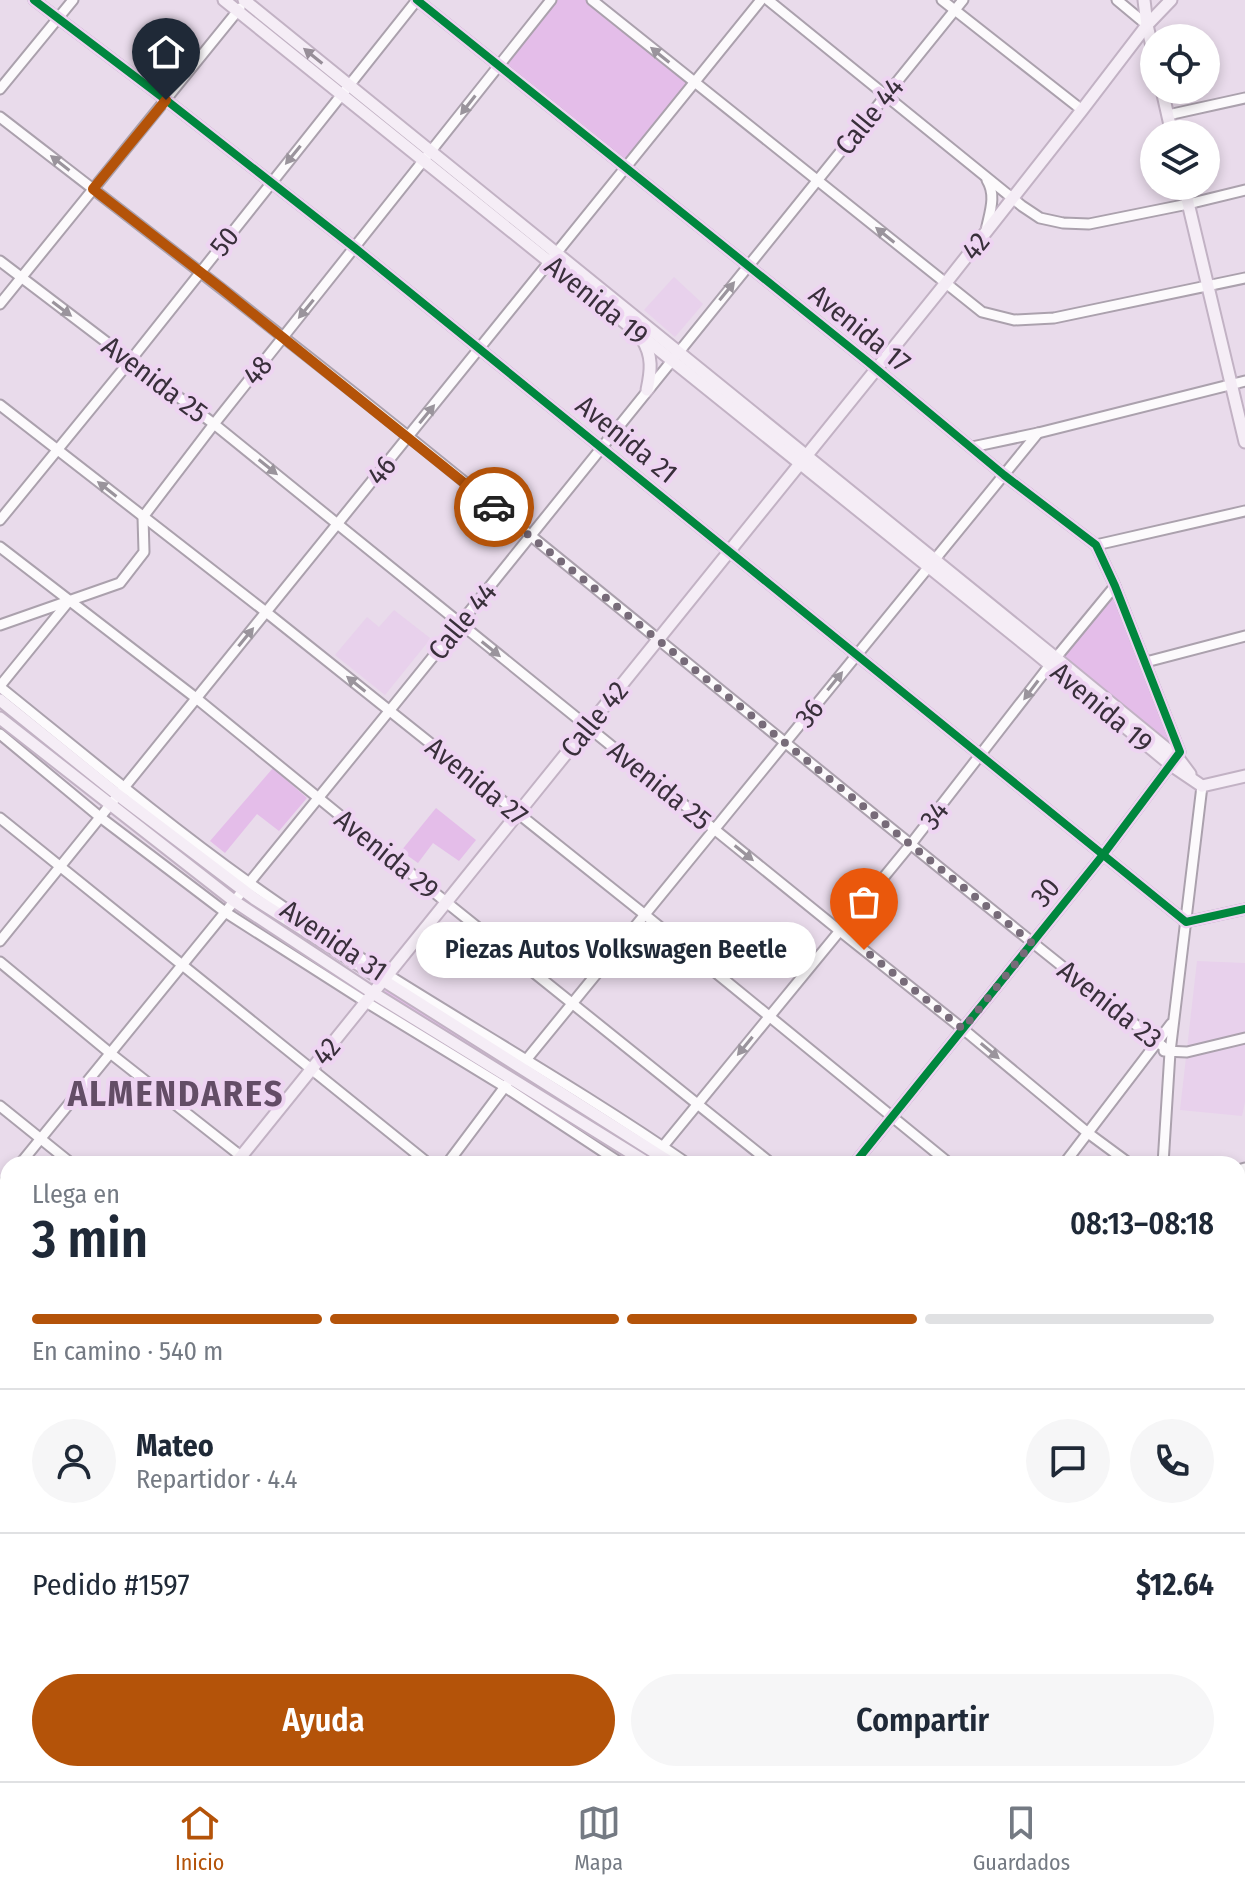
<!DOCTYPE html>
<html lang="es">
<meta charset="utf-8">
<style>
body{margin:0;font-family:"Fira Sans Condensed",sans-serif;background:#f6f6f7;color:#1f2937;height:100vh;display:flex;flex-direction:column;font-size:30px;white-space:nowrap}
*{box-sizing:border-box;margin:0}
p{font-size:26px;color:#747a83}
.icon{flex:none;width:44px;height:44px;fill:none;stroke:currentColor;stroke-width:2;stroke-linecap:round;stroke-linejoin:round}
.map{position:relative;flex:1;overflow:hidden}
.sheet{position:absolute;left:0px;top:1156px;width:1246px;height:626px;display:flex;flex-direction:column;background:#fff;border-radius:24px 24px 0 0;box-shadow:0 4px 12px #0003}
.sheet>*{flex:none}
.controls{position:absolute;left:1140px;top:24px;display:grid;gap:16px}
.controls a{display:grid;place-items:center;width:80px;height:80px;border-radius:50%;background:#fff;box-shadow:0 4px 12px #0003;font-size:40px}
.pin{position:absolute;display:grid;place-items:center;width:68px;height:68px;color:#fff;margin:-82px -34px;border-radius:50% 50% 50% 0;rotate:-45deg;box-shadow:0 0 8px #0007}
.pin .icon{rotate:45deg}
.courier{position:absolute;display:grid;place-items:center;width:80px;height:80px;margin:-40px;border:6px solid #b45309;border-radius:50%;background:#fff;color:#222;box-shadow:0 2px 10px #0007}
.bubble{position:absolute;height:56px;border-radius:28px;background:#fff;box-shadow:0 4px 12px #0003;font-size:26px;font-weight:600;line-height:56px;text-align:center}
.headline em{font-style:normal;font-weight:600}
.headline div{display:flex;flex-direction:column-reverse}
.headline{display:flex;align-items:center;justify-content:space-between;height:136px;padding:0 32px}
h1{font-size:52px;font-weight:600;line-height:60px}
.bar{display:grid;grid-template-columns:repeat(4,1fr);gap:12px 8px;align-content:center;height:96px;padding:0 32px}
.bar i{height:10px;border-radius:6px;background:#e0e1e3}
.bar .current{background:#b45309}
.bar p{grid-column:span 4}
.line{display:flex;align-items:center;gap:20px;padding:0 32px;border-top:2px solid #e0e1e3}
.line div{flex:1}
.round{display:grid;place-items:center;flex:none;width:84px;height:84px;border-radius:42px;background:#f6f6f7}
.primary-button{display:flex;gap:16px;margin-top:auto;padding:16px 32px}
.primary-button a{flex:1;height:92px;border-radius:48px;background:#b45309;color:#fff;font-size:32px;font-weight:600;line-height:92px;text-align:center}
.primary-button a+a{background:#f6f6f7;color:#1f2937}
.dock{display:flex;justify-content:space-around;align-items:center;height:112px;border-top:2px solid #e0e1e3;background:#fff;font-size:22px;color:#747a83}
.dock a{display:grid;justify-items:center;gap:4px}
.dock .current{color:#b45309}
.map>svg:first-child{display:block}
.built{fill:#e8d1ec}
.green{fill:#e4bde9}
.lines{fill:none;stroke-linecap:round;stroke-linejoin:round}
.minor-casing{stroke:#aba1ad;stroke-width:13}
.major-casing{stroke:#c2b2c4;stroke-width:15}
.minor{stroke:#fcfafc;stroke-width:9}
.major{stroke:#f5edf6;stroke-width:11}
.cycleway-casing{stroke:#eed4f2;stroke-width:13}
.cycleway{stroke:#00873e;stroke-width:8}
.oneway{fill:#9a949c}
.oneway2{fill:#978e98}
.done{stroke:#776b79;stroke-width:8;stroke-dasharray:0 14.4}
.route{stroke:#b45309;stroke-width:10}
.labels{text-anchor:middle;stroke-width:8;stroke-linejoin:round;paint-order:stroke}
.street-label{font-size:28px;fill:#392f3b;stroke:#eed4f2}
.district-label{font-size:36px;font-weight:bold;letter-spacing:2px;fill:#634d66;stroke:#eed4f2}
</style>
<div class="map">
<svg width="1245" height="1781" viewBox="0 0 1245 1781">
<rect width="100%" height="100%" fill="#e9dbeb"/>
<g class="built">
<path d="M674,277L703,304L675,337L644,310Z"/>
<path d="M394,610L430,638L427,643L385,695L335,655L367,617L379,627Z"/>
<path d="M1197,961L1245,963V1102L1242,1116L1180,1110Z"/>
</g>
<g class="green">
<path d="M551,0H592L695,83L626,168L499,66Z"/>
<path d="M1114,592L1173,742L1170,745L1061,656Z"/>
<path d="M273,768L307,798L279,831L257,814L225,853L210,841Z"/>
<path d="M436,808L476,840L459,861L433,843L418,863L401,851Z"/>
<path d="M386,990L654,1157L664,1164H659L384,993Z"/>
<path d="M769,1774H928L924,1781H763Z"/>
</g>
<g class="lines">
<defs>
<g id="minor">
<path d="M34,0L166,100L355,248L1186,922L1245,909"/>
<path d="M417,0L868,362L1004,475L1096,545L1115,586L1180,752L1102,856L854,1164"/>
<path d="M592,0L982,312L1014,320L1054,318L1245,278"/>
<path d="M768,0L1022,206L1040,218L1063,223L1089,224L1188,204L1245,190"/>
<path d="M942,0L1082,110"/>
<path d="M1117,0L1147,25"/>
<path d="M0,89L73,0"/>
<path d="M1168,115L1245,98"/>
<path d="M0,117C137,223 274,328 409,437C663,642 914,850 1170,1052"/>
<path d="M986,231C989,214 997,196 987,180"/>
<path d="M0,261L214,424L840,931L963,1029L1088,1133L1130,1164"/>
<path d="M0,304L240,8"/>
<path d="M0,405L266,612L644,914L950,1164"/>
<path d="M972,447L1038,433L1245,381"/>
<path d="M0,520L130,361L417,0"/>
<path d="M1096,545L1245,511"/>
<path d="M0,547L196,698L446,902L772,1164"/>
<path d="M0,625L120,583L144,552L143,517L214,424L551,0"/>
<path d="M1146,662L1245,636"/>
<path d="M0,686L69,601"/>
<path d="M0,687C82,753 163,821 248,882C390,984 545,1065 688,1164"/>
<path d="M0,734L100,817L225,912L366,1002L505,1087L622,1164"/>
<path d="M0,818L429,1164"/>
<path d="M0,941L761,0"/>
<path d="M0,962L110,1053L251,1164"/>
<path d="M1164,1051L1187,1052L1245,1038"/>
<path d="M522,1065L1038,433"/>
<path d="M0,1106L72,1164"/>
<path d="M660,1150L911,844L1050,665L1115,586"/>
<path d="M20,1164L390,710L963,0"/>
<path d="M447,1164L507,1084"/>
<path d="M1064,1164L1171,1024"/>
<path d="M1163,1164L1170,1052L1202,786"/>
<path d="M1238,1170L1245,1168"/>
<path d="M0,1188L8,1178"/>
<path d="M0,1250L8,1256"/>
<path d="M1238,1300L1245,1298"/>
<path d="M0,1394L8,1400"/>
<path d="M1238,1436L1245,1435"/>
<path d="M1238,1547L1245,1553"/>
<path d="M1238,1581L1245,1559"/>
<path d="M1238,1612L1245,1617"/>
<path d="M1238,1756L1245,1760"/>
<path d="M166,1774L176,1781"/>
<path d="M314,1774L319,1781"/>
<path d="M663,1774L672,1781"/>
<path d="M1001,1774L1005,1781"/>
<path d="M249,1781L257,1774"/>
<path d="M564,1781L569,1774"/>
<path d="M763,1781L769,1774"/>
<path d="M924,1781L928,1774"/>
<path d="M1126,1781L1130,1774"/>
</g>
<g id="major">
<path d="M224,0L1032,650L1171,765L1202,786"/>
<path d="M244,0L1056,658L1178,758L1190,774"/>
<path d="M1144,0L1147,25L1154,55"/>
<path d="M1162,90L1172,134"/>
<path d="M1184,186L1245,442"/>
<path d="M642,339C653,356 651,371 647,390"/>
<path d="M0,700L118,795L255,899L673,1164"/>
<path d="M0,718L234,901L373,993L649,1164"/>
<path d="M1202,786L1245,776"/>
<path d="M235,1164L945,284L1082,110L1147,25L1171,0"/>
<path d="M0,1433L8,1435"/>
<path d="M0,1459L8,1444"/>
<path d="M1238,1577L1245,1582"/>
<path d="M1238,1592L1245,1597"/>
<path d="M0,1771L10,1781"/>
<path d="M472,1774L474,1781"/>
<path d="M483,1774L497,1781"/>
<path d="M530,1774L547,1781"/>
</g>
</defs>
<use href="#minor" class="minor-casing"/>
<use href="#major" class="major-casing"/>
<use href="#minor" class="minor"/>
<use href="#major" class="major"/>
<defs>
<g id="cycleway">
<path d="M34,0L166,100L355,248L1186,922L1245,909"/>
<path d="M417,0L868,362L1004,475L1096,545L1115,586L1180,752L1102,856L854,1164"/>
</g>
</defs>
<use href="#cycleway" class="cycleway-casing"/>
<use href="#cycleway" class="cycleway"/>
</g>
<defs><path id="oneway-solid" d="M-6-.8H1V-3.2L6.5 0L1 3.2V.8H-6Z" transform="scale(2)"/></defs>
<g class="oneway">
<use href="#oneway-solid" transform="translate(660 55) rotate(-141)"/>
<use href="#oneway-solid" transform="translate(468 105) rotate(128)"/>
<use href="#oneway-solid" transform="translate(293 155) rotate(129)"/>
<use href="#oneway-solid" transform="translate(60 163) rotate(-142)"/>
<use href="#oneway-solid" transform="translate(885 235) rotate(-141)"/>
<use href="#oneway-solid" transform="translate(727 291) rotate(-51)"/>
<use href="#oneway-solid" transform="translate(62 309) rotate(37)"/>
<use href="#oneway-solid" transform="translate(306 309) rotate(129)"/>
<use href="#oneway-solid" transform="translate(427 414) rotate(-51)"/>
<use href="#oneway-solid" transform="translate(268 467) rotate(39)"/>
<use href="#oneway-solid" transform="translate(107 489) rotate(-142)"/>
<use href="#oneway-solid" transform="translate(246 637) rotate(-51)"/>
<use href="#oneway-solid" transform="translate(491 649) rotate(39)"/>
<use href="#oneway-solid" transform="translate(835 681) rotate(-51)"/>
<use href="#oneway-solid" transform="translate(356 684) rotate(-141)"/>
<use href="#oneway-solid" transform="translate(1031 690) rotate(127)"/>
<use href="#oneway-solid" transform="translate(744 853) rotate(39)"/>
<use href="#oneway-solid" transform="translate(745 1046) rotate(129)"/>
<use href="#oneway-solid" transform="translate(990 1051) rotate(40)"/>
</g>
<use class="oneway2" href="#oneway-solid" transform="translate(313 56) rotate(-141)"/>
<g class="lines">
<path class="done" d="M494,507L1032,943L963,1029L864,950"/>
<path class="route" d="M166,100L93,189L221,288L494,507"/>
</g>
<g class="labels">
<g class="street-label">
<text transform="translate(869 116) rotate(-51)" y="10">Calle 44</text>
<text transform="translate(224 241) rotate(-51)" y="10">50</text>
<text transform="translate(975 246) rotate(-52)" y="10">42</text>
<text transform="translate(597 300) rotate(39)" y="10">Avenida 19</text>
<text transform="translate(860 328) rotate(39)" y="10">Avenida 17</text>
<text transform="translate(257 370) rotate(-51)" y="10">48</text>
<text transform="translate(155 379) rotate(37)" y="10">Avenida 25</text>
<text transform="translate(627 439) rotate(39)" y="10">Avenida 21</text>
<text transform="translate(381 470) rotate(-51)" y="10">46</text>
<text transform="translate(462 621) rotate(-51)" y="10">Calle 44</text>
<text transform="translate(1102 707) rotate(40)" y="10">Avenida 19</text>
<text transform="translate(809 713) rotate(-51)" y="10">36</text>
<text transform="translate(594 719) rotate(-51)" y="10">Calle 42</text>
<text transform="translate(477 781) rotate(39)" y="10">Avenida 27</text>
<text transform="translate(660 785) rotate(39)" y="10">Avenida 25</text>
<text transform="translate(934 815) rotate(-52)" y="10">34</text>
<text transform="translate(387 854) rotate(39)" y="10">Avenida 29</text>
<text transform="translate(1045 892) rotate(-51)" y="10">30</text>
<text transform="translate(334 940) rotate(34)" y="10">Avenida 31</text>
<text transform="translate(1110 1004) rotate(38)" y="10">Avenida 23</text>
<text transform="translate(326 1051) rotate(-51)" y="10">42</text>
</g>
<g class="district-label">
<text x="176" y="1106">ALMENDARES</text>
</g>
</g>
</svg>
<div class="controls">
<a><svg class="icon" aria-label="locate" viewBox="0 0 24 24"><circle cx="12" cy="12" r="6"/><path d="M12 2v4M12 18v4M2 12h4M18 12h4"/></svg></a>
<a><svg class="icon" aria-label="layers" viewBox="0 0 24 24"><path d="M12 4l9 5-9 5-9-5zM3 14l9 5 9-5"/></svg></a>
</div>
<div class="pin" style="left:864px;top:950px;background:#ea580c"><svg class="icon" aria-label="bag" viewBox="0 0 24 24"><path d="M5 8h14l-1 12H6zM9 8a3 3 0 0 1 6 0"/></svg></div>
<div class="pin" style="left:166px;top:100px;background:#1f2937"><svg class="icon" aria-label="home" viewBox="0 0 24 24"><path d="M3 11l9-7 9 7M6 9v11h12V9"/></svg></div>
<div class="courier" style="left:494px;top:507px"><svg class="icon" aria-label="car" viewBox="0 0 24 24"><path d="M5 17H2v-5l4-1 3-4h7l3 4 3 1v5h-3M9 17h6M6 11h13"/><circle cx="7" cy="17" r="2"/><circle cx="17" cy="17" r="2"/></svg></div>
<div class="bubble" style="left:416px;top:922px;width:400px">Piezas Autos Volkswagen Beetle</div>
<section class="sheet">
<div class="headline"><div><h1>3 min</h1><p>Llega en</p></div><em>08:13–08:18</em></div>
<div class="bar"><i class="current"></i><i class="current"></i><i class="current"></i><i></i><p>En camino · 540 m</p></div>
<div class="line" style="height:144px"><a class="round"><svg class="icon" aria-label="person" viewBox="0 0 24 24"><circle cx="12" cy="8" r="4"/><path d="M4 21q1-7 8-7t8 7"/></svg></a><div><b>Mateo</b><p>Repartidor · 4.4</p></div><a class="round"><svg class="icon" aria-label="chat" viewBox="0 0 24 24"><path d="M4 5h16v11H9l-5 4z"/></svg></a><a class="round"><svg class="icon" aria-label="phone" viewBox="0 0 24 24"><path d="M5 4h4l2 5-3 2q2 4 5 5l2-3 5 2v4C11 20 4 13 5 4z"/></svg></a></div>
<div class="line" style="height:104px"><div>Pedido #1597</div><b>$12.64</b></div>
<div class="primary-button"><a>Ayuda</a><a>Compartir</a></div>
</section>
</div>
<nav class="dock">
<a class="current"><svg class="icon" aria-label="home" viewBox="0 0 24 24"><path d="M3 11l9-7 9 7M6 9v11h12V9"/></svg>Inicio</a>
<a><svg class="icon" aria-label="map" viewBox="0 0 24 24"><path d="M3 6l6-2 6 2 6-2v14l-6 2-6-2-6 2zM9 4v14M15 6v14"/></svg>Mapa</a>
<a><svg class="icon" aria-label="saved" viewBox="0 0 24 24"><path d="M7 4h10v16l-5-4-5 4z"/></svg>Guardados</a>
</nav>
